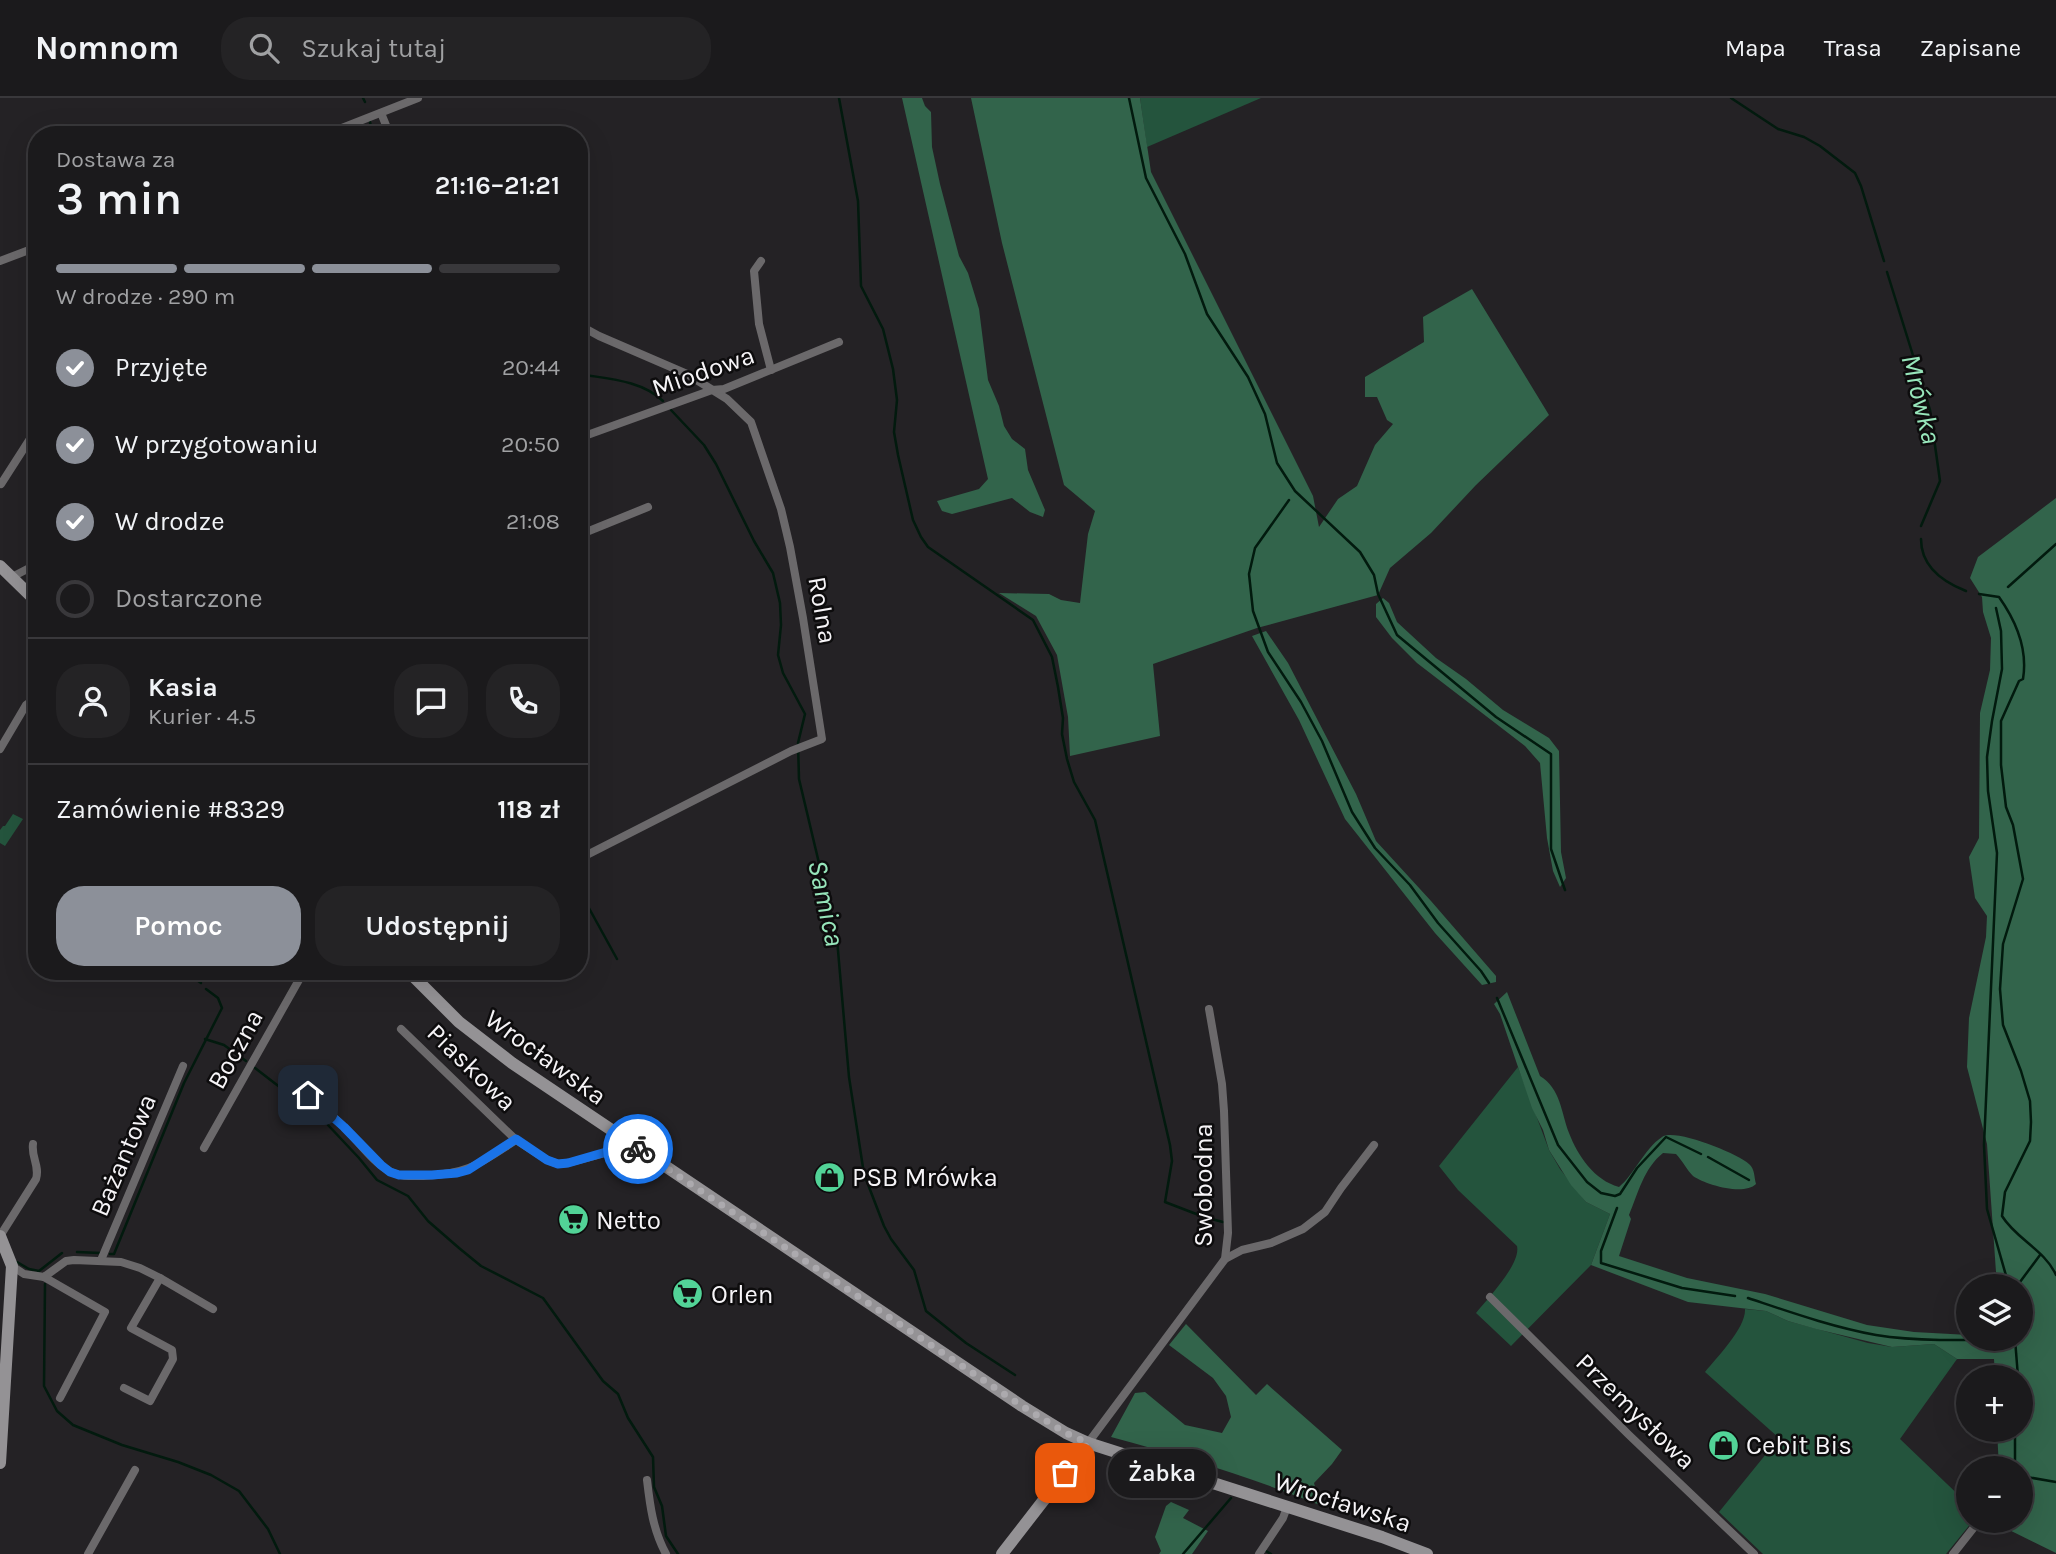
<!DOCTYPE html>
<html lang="pl">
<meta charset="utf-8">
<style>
body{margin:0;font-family:Karla,sans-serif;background:#242325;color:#f1f3f6;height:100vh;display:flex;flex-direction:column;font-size:26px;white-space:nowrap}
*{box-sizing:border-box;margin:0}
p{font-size:23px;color:#a0a1a3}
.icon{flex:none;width:38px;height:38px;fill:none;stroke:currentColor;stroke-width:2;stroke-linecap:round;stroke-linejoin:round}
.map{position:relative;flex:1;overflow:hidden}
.details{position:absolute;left:28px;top:28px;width:560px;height:854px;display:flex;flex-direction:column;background:#1b1a1c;border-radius:28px;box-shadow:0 7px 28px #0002,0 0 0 2px #39383b}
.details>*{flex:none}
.buttons{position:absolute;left:1956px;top:1176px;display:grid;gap:14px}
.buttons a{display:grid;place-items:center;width:77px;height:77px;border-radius:50%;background:#1b1a1c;box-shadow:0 7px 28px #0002,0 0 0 2px #39383b;font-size:35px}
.pin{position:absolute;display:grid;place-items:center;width:60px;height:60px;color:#fff;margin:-30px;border-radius:14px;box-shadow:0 4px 10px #0006}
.courier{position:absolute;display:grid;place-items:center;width:70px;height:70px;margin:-35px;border:5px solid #1a73e8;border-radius:50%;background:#fff;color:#222;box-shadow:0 2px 9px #0007}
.bubble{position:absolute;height:49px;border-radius:24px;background:#1b1a1c;box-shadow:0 7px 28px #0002,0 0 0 2px #39383b;font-size:23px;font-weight:600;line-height:49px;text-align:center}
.summary em{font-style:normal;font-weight:600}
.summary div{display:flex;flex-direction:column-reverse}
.summary{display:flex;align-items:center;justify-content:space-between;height:119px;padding:0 28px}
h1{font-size:46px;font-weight:600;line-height:52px}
.bar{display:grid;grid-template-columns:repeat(4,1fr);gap:10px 7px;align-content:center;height:84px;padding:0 28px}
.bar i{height:9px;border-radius:5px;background:#39383b}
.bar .selected{background:#8c9099}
.bar p{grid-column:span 4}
.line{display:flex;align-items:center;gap:18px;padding:0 28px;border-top:2px solid #39383b}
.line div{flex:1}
.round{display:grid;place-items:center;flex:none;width:74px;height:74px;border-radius:28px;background:#242325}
ol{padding:0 28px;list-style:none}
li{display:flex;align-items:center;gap:21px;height:77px}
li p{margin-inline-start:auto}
li .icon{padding:7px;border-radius:50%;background:#8c9099;color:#fff;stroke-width:4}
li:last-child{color:#a0a1a3}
li i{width:38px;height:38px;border:4px solid #39383b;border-radius:50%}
.button{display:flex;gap:14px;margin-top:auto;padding:14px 28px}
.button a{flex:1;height:80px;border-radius:28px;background:#8c9099;color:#fff;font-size:28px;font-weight:600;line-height:80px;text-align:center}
.button a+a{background:#242325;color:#f1f3f6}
header{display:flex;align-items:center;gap:42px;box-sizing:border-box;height:98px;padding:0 35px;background:#1b1a1c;border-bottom:2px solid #39383b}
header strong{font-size:33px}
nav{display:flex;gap:38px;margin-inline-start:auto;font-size:24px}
.search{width:490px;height:63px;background:#242325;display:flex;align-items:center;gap:18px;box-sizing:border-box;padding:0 24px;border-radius:28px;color:#a0a1a3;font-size:26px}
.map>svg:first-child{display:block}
.green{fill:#24543d}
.forest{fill:#32644b}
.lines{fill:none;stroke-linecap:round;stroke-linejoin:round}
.stream{stroke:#021a0e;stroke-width:2.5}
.street{stroke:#6b696b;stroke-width:8}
.secondary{stroke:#949295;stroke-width:12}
.done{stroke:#acaaae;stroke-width:7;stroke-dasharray:0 12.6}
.route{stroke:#1a73e8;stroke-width:9}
.labels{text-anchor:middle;stroke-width:5;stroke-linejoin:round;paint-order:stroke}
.street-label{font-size:26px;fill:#f6f4f7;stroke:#0d0c0d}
.poi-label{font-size:26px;fill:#f6f4f7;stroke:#0d0c0d;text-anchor:start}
.water-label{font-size:28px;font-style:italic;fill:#97e6bb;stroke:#0d0c0d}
</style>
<header>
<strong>Nomnom</strong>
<div class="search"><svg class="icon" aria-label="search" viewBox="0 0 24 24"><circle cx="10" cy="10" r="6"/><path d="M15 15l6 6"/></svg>Szukaj tutaj</div>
<nav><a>Mapa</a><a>Trasa</a><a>Zapisane</a></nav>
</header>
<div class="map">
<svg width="2056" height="1456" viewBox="0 0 2056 1456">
<rect width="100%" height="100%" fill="#242225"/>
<g class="green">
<path d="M1140,0H1261L1147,49Z"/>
<path d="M13,716L23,721L5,748L0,745V732L3,728H5Z"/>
<path d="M1518,969L1549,1052L1560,1071L1586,1104L1610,1116L1591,1167L1511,1248L1476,1215C1488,1200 1521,1166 1517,1148L1458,1092L1439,1068Z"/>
<path d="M1745,1211L1766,1213L1788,1223L1868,1245L1892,1249L1934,1246L1957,1261L1900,1341L1969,1407V1423L1972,1424L1946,1456H1763L1719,1414L1779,1340L1705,1274C1717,1259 1746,1230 1745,1211Z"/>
</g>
<g class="forest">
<path d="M902,0H922L925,8L931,14L932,49L940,86L959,158L968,175L979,211L988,282L999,308L1004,328L1012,341L1025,351L1028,372L1045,412L1043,419L1030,414L1012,400L952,416L942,413L937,403L979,391L988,381Z"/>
<path d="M971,0H1140L1151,74L1313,398L1319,429L1338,401L1357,388L1375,347L1393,326L1387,322L1377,299H1365V279L1424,244L1423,219L1472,191L1549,317L1476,387L1431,435L1390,470L1378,497L1257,530L1153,566L1160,638L1070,658L1068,619L1057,557L1036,518L999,495L1049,496L1061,502L1080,505L1088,436L1095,413L1064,387L1002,145Z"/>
<path d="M2056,400V1455L1991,1423H2021V1370H1999L1997,1332H2021V1279H1995L1994,1261H1957L1934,1246L1892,1249L1816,1231L1788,1223L1766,1213L1688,1204L1591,1167L1610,1116L1586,1104L1571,1087L1549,1052L1543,1032L1532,1010L1500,916L1494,906L1507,894L1540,978C1561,991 1561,1014 1569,1035C1578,1058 1594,1082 1619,1089C1634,1077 1644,1051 1662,1039C1674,1030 1737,1055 1749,1066C1755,1071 1754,1079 1756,1086C1744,1098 1706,1087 1693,1078C1687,1072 1682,1062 1676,1056L1663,1055C1644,1070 1638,1095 1629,1117L1631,1121L1619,1158L1687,1180L1765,1196L1867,1227L1914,1234L1969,1237V1241H2021V1188H1997L1987,1046L1967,969L1969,920L1986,839L1987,818L1975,800L1969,759L1979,740L1980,615L1990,572L1991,540L1983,514L1982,499L1970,480L1978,459Z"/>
<path d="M1383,500L1389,505L1397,524L1436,560L1466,581L1503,612L1549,640L1559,653L1561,754L1566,780L1560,789L1553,773L1547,740L1540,665L1525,648L1417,565L1392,540L1376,519V506Z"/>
<path d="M1266,533L1288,565L1356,696L1376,743L1431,803L1496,878V884L1482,887L1435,835L1345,721L1299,622L1252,538Z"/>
<path d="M1186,1226L1256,1297L1267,1286L1342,1352L1332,1366L1314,1385L1320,1407C1252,1380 1182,1358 1111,1339L1135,1295L1145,1294L1185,1327L1222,1335L1231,1319L1226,1298L1213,1280L1169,1247Z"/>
<path d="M1171,1404L1189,1412L1183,1420L1208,1433L1192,1456H1159L1161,1453L1155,1439L1166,1408Z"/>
</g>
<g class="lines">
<g class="stream">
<path d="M363,0L365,4"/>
<path d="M839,0L858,103L861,188L883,231L893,271L897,302L894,334L898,357L913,422L921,439L928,449L1033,522L1052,559L1058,589L1063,620L1062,636L1067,661L1074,684L1095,722L1170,1047L1172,1063L1165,1104L1204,1119L1223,1124"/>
<path d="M1129,0L1146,80L1185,156L1207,216L1248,279L1265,316L1277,365L1295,393L1360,454L1374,477L1378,496L1397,537L1496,619L1551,656V751L1565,792"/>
<path d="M1731,0L1778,31L1804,39L1820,48L1855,75L1861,88L1884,163"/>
<path d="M370,24L373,37"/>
<path d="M1887,174L1930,312L1940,383L1921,428"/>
<path d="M579,276C608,281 641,282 663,303"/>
<path d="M671,312L704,347L716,366L754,443L773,475L780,505L781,527L778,557L783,575L805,616L798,645L799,681L837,841L849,979L864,1076L884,1128L891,1141L914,1172L926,1213L966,1245L1015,1277"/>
<path d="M1289,402L1255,450L1249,476L1253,513L1268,554L1301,604L1322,643L1352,714L1375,750L1410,787L1438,825L1481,873L1489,885"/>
<path d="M1921,441C1921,469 1943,484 1966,493"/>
<path d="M2008,489L2056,446"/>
<path d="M1979,496L1999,499C2016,523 2028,551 2023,581L2019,583L2001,623V667L2006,709L2013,727L2023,781L2003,846L2000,891L2003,927L2021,973L2030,1003L2031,1024L2030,1043L2005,1094L2002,1118C2016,1141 2045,1152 2056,1177"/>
<path d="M1996,510L2001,533L2002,571L1992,623L1987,659L1988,693L1997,755L1984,1047L1987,1111L2009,1188"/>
<path d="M579,792L617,861"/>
<path d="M184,873L201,885"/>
<path d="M1497,900L1558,1047L1587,1084L1601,1095L1615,1098L1620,1096L1637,1070L1666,1039L1701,1056"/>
<path d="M205,941L224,947L246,963"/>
<path d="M255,970L290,997"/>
<path d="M296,1001L319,1018"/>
<path d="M328,1027L359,1060L377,1082L408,1098L428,1123L459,1150L481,1168L543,1200L603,1283L618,1296L628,1320L653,1359L654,1389L662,1408L666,1438L678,1456"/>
<path d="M1708,1059L1749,1082"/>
<path d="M1617,1110L1601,1153V1165L1682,1190L1735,1198"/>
<path d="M77,1154L100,1155"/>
<path d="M110,1156H114L184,985L222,910L218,900L206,891"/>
<path d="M17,1164L29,1171L39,1173L62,1155"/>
<path d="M45,1186L44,1288L57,1313L73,1327L122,1347L178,1364L211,1377L239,1393L268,1431L280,1456"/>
<path d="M2017,1188L2040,1157"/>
<path d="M1748,1200C1790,1214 1832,1229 1876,1237C1919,1244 1972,1242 2015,1241"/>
<path d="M2015,1241L2018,1279"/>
<path d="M2015,1370V1332"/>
<path d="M2021,1378L2056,1384"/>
<path d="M1266,1453L1271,1456"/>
<path d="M1183,1456L1231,1400"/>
</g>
<g class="street">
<path d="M381,15L390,37"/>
<path d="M324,37L418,0"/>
<path d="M0,163L37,149"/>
<path d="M761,163L754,173L759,226L771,272"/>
<path d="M579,227L599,238L687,276L727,301L751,324L781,411L790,449L803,520L822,641L791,653L579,761"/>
<path d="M579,340L712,292L724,291L839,244"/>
<path d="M1,386L37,330"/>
<path d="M579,437L648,409"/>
<path d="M12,479L37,466"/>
<path d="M0,651L26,607L37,599"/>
<path d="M401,931L516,1042L547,1062L558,1066L568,1065L613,1053L624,1042"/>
<path d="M308,997C320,1007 333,1018 344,1029C359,1044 373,1065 391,1074C401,1079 412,1078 423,1078C469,1076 479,1066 516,1042"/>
<path d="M204,1050L304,873"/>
<path d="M0,1138L36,1081C40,1068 31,1059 33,1046"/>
<path d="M1225,1161L1242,1152L1271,1145L1303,1131L1325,1114L1341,1090L1374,1047"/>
<path d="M101,1162L183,968"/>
<path d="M12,1168L24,1176L44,1179L66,1163L74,1162L121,1164L140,1170L160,1180L213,1211"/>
<path d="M44,1179L105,1214L60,1300"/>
<path d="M1490,1199L1629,1337L1754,1456"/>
<path d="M124,1290L150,1303L173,1261L172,1252L131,1230L160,1180"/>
<path d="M1088,1345L1225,1161L1228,1135L1224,1013L1222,986L1209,911"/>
<path d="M1974,1367L1977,1370"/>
<path d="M647,1382C650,1408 653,1432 666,1456"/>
<path d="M88,1456L135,1372"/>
<path d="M1259,1456L1283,1420L1287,1409"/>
<path d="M1953,1456L1979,1423"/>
</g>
<g class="secondary">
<path d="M0,468L37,504"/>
<path d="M408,873L459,924L512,965L1022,1308L1066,1335L1088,1345L1382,1439L1427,1456"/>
<path d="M0,1138L12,1168L0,1365"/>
<path d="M1002,1456L1088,1345"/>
</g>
</g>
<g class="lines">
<path class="done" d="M638,1051L1022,1308L1066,1335L1088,1345L1065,1375"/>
<path class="route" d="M308,997L344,1029L381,1067L390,1074L399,1077H432L457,1075L468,1072L516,1041L547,1062L558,1066L568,1065L613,1052L624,1042L638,1051"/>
</g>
<defs>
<symbol id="shop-disc" viewBox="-11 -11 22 22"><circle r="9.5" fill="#52d397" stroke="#0d0c0d"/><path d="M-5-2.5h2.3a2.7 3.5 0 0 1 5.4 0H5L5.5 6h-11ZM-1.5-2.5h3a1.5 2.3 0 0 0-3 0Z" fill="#111"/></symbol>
<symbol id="supermarket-disc" viewBox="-11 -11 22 22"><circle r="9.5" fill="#52d397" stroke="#0d0c0d"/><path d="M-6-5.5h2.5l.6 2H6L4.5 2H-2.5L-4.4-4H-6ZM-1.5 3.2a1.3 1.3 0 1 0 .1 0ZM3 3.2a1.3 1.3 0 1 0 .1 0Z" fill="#111"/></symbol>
</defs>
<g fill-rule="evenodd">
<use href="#shop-disc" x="812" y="1062" width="35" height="35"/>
<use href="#supermarket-disc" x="556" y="1104" width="35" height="35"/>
<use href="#supermarket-disc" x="670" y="1178" width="35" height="35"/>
<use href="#shop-disc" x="1706" y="1330" width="35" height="35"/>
</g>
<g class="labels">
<g class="street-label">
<text transform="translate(703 273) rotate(-19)" y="9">Miodowa</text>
<text transform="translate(823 512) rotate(80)" y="9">Rolna</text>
<text transform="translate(235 951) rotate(-61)" y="9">Boczna</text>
<text transform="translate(546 959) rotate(36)" y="9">Wrocławska</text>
<text transform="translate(472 969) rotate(44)" y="9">Piaskowa</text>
<text transform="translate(123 1057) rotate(-67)" y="9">Bażantowa</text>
<text transform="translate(1203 1087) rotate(-90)" y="9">Swobodna</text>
<text transform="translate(1636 1313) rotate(44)" y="9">Przemysłowa</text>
<text transform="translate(1343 1404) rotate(18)" y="9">Wrocławska</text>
</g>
<g class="poi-label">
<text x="852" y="1088">PSB Mrówka</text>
<text x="596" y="1131">Netto</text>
<text x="711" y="1205">Orlen</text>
<text x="1746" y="1356">Cebit Bis</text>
</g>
<g class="water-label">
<text transform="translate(1922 301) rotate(76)" y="10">Mrówka</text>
<text transform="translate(827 805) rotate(78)" y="10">Samica</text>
</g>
</g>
</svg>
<div class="buttons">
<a><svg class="icon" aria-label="layers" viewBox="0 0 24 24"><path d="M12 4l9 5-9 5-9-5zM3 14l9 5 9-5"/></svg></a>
<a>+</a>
<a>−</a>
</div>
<div class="pin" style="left:1065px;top:1375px;background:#ea580c"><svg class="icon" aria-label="bag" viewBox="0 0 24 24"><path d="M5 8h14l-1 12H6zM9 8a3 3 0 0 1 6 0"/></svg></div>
<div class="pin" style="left:308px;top:997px;background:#1f2937"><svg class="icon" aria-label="home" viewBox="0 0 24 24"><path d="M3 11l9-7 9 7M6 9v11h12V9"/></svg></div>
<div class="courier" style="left:638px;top:1051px"><svg class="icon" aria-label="bike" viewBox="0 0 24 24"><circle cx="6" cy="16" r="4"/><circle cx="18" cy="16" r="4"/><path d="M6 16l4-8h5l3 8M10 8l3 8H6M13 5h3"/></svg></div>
<div class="bubble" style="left:1108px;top:1351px;width:108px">Żabka</div>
<section class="details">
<div class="summary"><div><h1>3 min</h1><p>Dostawa za</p></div><em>21:16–21:21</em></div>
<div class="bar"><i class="selected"></i><i class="selected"></i><i class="selected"></i><i></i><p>W drodze · 290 m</p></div>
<ol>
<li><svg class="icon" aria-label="check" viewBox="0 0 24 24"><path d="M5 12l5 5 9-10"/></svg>Przyjęte<p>20:44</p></li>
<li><svg class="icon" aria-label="check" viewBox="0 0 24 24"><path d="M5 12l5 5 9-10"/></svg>W przygotowaniu<p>20:50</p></li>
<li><svg class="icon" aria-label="check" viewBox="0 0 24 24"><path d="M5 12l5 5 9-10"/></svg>W drodze<p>21:08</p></li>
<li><i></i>Dostarczone</li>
</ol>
<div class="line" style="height:126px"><a class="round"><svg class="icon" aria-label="person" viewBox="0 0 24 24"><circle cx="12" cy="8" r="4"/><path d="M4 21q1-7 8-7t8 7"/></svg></a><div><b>Kasia</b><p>Kurier · 4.5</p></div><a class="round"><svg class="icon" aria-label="chat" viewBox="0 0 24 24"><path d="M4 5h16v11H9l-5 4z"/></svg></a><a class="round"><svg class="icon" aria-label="phone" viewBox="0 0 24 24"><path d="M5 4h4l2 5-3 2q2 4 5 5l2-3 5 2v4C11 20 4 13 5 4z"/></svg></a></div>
<div class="line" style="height:91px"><div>Zamówienie #8329</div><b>118 zł</b></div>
<div class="button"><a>Pomoc</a><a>Udostępnij</a></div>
</section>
</div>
